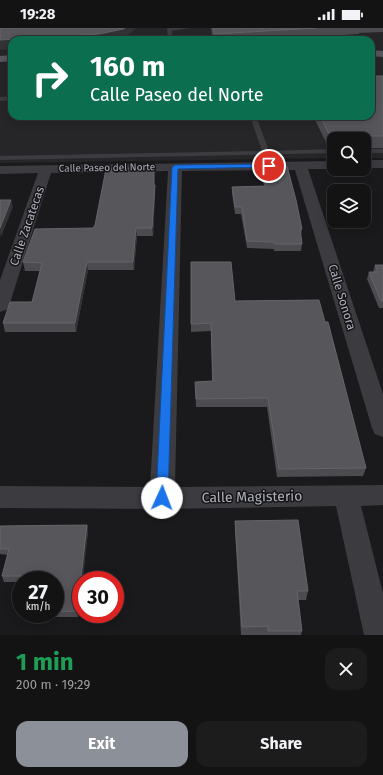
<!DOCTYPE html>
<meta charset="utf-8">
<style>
body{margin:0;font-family:"Fira Sans",sans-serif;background:#1d1c1d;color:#f1f3f6;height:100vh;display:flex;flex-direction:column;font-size:15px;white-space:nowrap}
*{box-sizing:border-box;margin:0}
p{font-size:13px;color:#9d9ea0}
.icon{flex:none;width:22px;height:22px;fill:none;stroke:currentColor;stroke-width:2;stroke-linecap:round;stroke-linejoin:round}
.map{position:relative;height:607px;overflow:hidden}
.sheet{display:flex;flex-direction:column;background:#141314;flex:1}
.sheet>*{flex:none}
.top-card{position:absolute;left:8px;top:8px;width:367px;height:84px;border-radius:12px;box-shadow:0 2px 10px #0003,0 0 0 1px #333234;background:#0b6e4f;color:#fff;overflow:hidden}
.tools{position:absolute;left:327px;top:104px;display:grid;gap:8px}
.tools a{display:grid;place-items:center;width:44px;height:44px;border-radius:8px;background:#141314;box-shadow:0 2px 10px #0003,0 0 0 1px #333234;font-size:20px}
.speed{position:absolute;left:12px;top:543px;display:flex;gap:8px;font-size:20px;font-weight:700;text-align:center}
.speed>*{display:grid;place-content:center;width:52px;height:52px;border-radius:50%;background:#141314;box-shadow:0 2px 10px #0003,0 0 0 1px #333234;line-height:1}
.speed small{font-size:10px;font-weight:400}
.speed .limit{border:6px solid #d22;background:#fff;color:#111}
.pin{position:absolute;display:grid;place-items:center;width:34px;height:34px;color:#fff;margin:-17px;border:2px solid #fff;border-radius:50%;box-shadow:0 1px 4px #0007}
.me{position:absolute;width:44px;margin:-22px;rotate:2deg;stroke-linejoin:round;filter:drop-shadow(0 0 3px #0008)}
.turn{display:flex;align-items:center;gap:14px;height:84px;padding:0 16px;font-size:18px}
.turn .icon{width:52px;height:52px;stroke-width:2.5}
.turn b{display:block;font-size:28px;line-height:34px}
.round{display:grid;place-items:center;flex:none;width:42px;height:42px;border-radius:12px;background:#1d1c1d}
.summary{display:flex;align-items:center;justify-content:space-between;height:68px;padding:0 16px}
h1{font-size:24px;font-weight:700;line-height:30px;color:#1e9e55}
.primary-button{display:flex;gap:8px;margin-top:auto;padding:8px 16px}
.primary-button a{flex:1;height:46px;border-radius:12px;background:#8c9099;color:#fff;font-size:16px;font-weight:700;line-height:46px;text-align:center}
.primary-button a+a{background:#1d1c1d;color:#f1f3f6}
.status{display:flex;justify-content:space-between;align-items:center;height:28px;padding:0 20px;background:#141314;direction:ltr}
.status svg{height:11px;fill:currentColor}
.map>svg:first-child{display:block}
.built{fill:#262528;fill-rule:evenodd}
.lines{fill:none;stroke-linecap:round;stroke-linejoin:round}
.service{fill:#3b3b40;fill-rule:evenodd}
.minor{fill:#3b3b40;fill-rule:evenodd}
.primary{fill:#57575f;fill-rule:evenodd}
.wall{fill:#4b4b50}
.shaded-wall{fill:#333336}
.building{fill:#56565b;stroke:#64646a}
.route{fill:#1a73e8;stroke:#114b97}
.labels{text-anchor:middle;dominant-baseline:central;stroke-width:3;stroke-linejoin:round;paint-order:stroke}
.far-street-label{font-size:10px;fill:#adafba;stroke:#151416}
.street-label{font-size:12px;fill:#adafba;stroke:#151416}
.near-street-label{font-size:14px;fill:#adafba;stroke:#151416}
</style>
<div class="status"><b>19:28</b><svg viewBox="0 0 49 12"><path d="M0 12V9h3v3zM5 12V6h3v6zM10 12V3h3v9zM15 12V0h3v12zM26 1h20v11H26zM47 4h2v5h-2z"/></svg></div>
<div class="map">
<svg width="383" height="607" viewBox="0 0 383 607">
<rect width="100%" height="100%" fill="#1a191b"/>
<path class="built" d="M0,0H383V130H364V111H334V130L0,135ZM12,12H371V88H12Z"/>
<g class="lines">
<g class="service">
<polygon points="167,0 190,0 172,3 172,12 168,12"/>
<polygon points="12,68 12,72 0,73 0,69"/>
<polygon points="250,88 256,88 269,123 334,121 334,125 0,132 0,128 262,123"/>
<rect x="364" y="121" width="19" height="4"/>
</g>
<g class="minor">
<rect x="364" y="132" width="19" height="8"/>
<polygon points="334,133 334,141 308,141 383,366 383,409 375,406 372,400 295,142 182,143 175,459 383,457 383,477 361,478 383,565 383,607 364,607 336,478 162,481 0,480 0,458 150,459 168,143 51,145 9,278 6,282 0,284 0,252 38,145 0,146 0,138"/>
</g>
<g class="primary">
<polygon points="371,22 383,23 383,29 371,28"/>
<polygon points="12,27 12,33 0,34 0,28"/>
</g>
</g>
<g class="wall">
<polygon points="211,0 383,0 383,4 359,5 359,6 269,12 213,12"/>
<polygon points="383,48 383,120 364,120 364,111 334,111 334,120 329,120 313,88 371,88"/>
<polygon points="154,139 154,157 155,165 153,208 137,208 134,242 88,242 76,304 5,304 3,295 32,274 40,243 25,243 23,234 93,200"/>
<polygon points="262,139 302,201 301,207 302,216 301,223 274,223 274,221 247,220 241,186 235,186 232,165 232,159 264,158 261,145"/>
<polygon points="191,234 235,273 366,440 363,448 277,449 267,379 196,379 195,354 212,353 211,303 191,304"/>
<polygon points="375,237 383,237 383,280 379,280 367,251 369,244 373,244"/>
<polygon points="235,493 308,563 306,572 298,572 302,603 301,607 241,607 235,502"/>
<polygon points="87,497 88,503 78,589 43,589 42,586 55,586 55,552 21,552 21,554 4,554 2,548 8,527 0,526 0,498"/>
</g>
<g class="shaded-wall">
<polygon points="125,0 137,0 124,10 115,12 12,12 12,21 0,22 0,12"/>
<polygon points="155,157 155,165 153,208 152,200"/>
<polygon points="11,172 13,179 1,209 0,205 0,200"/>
<polygon points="136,200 137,208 134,242 133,234"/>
<polygon points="87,234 88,242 76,304 75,295"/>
<polygon points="87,497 88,503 83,552 81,552 81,565 78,589 77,583"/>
</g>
<g class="building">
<polygon points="0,0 125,0 123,1 99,6 0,12"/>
<polygon points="213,0 316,0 214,6"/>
<polygon points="371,48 383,48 383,108 366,108 365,110 337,110 336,108 330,108 320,88 371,88"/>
<polygon points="287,138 296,172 302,201 300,201 302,216 275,216 274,214 247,213 242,179 235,179 232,159 266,158 262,139"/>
<polygon points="154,139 154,157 155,157 152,200 136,200 133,234 87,234 75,295 3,295 10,274 32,274 42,235 23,234 35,201 93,200 95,197 106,141"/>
<polygon points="0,172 11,172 0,200"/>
<polygon points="191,234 231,234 235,273 319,272 325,294 328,294 366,440 279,441 268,370 196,371 195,354 213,353 211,295 191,296"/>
<polygon points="375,237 383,237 383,273 381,273 369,244 378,244"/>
<polygon points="298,492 308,563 297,563 302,603 268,603 268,598 242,599 235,493"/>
<polygon points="87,497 77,583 55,584 55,552 46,552 47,548 2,548 9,521 0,521 0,498"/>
</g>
<polygon class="route" points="269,136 272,138 271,139 178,141 168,470 167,474 162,475 158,474 156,470 172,139 175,137"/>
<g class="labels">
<g class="far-street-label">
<text transform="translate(107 140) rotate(-1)">Calle Paseo del Norte</text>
</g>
<g class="street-label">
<text transform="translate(27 198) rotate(-71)">Calle Zacatecas</text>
<text transform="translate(342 269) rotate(73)">Calle Sonora</text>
</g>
<g class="near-street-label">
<text transform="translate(252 469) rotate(-1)">Calle Magisterio</text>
</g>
</g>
</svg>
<div class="tools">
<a><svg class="icon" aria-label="search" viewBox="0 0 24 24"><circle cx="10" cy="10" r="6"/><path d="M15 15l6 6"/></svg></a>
<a><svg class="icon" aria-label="layers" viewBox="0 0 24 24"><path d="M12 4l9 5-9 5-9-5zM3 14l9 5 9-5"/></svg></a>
</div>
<div class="speed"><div>27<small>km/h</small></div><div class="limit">30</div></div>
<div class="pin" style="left:269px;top:138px;background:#d93025"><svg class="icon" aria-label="arrive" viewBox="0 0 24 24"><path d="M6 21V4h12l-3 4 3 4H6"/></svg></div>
<svg class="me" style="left:162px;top:470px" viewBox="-20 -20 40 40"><circle r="19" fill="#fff"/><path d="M0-13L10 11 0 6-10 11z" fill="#1a73e8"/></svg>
<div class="top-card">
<div class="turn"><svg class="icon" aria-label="right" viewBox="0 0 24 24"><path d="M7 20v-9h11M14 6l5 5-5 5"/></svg><div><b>160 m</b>Calle Paseo del Norte</div></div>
</div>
</div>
<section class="sheet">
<div class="summary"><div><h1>1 min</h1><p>200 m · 19:29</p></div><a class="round"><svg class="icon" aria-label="close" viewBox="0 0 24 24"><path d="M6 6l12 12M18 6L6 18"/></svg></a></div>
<div class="primary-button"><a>Exit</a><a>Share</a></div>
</section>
